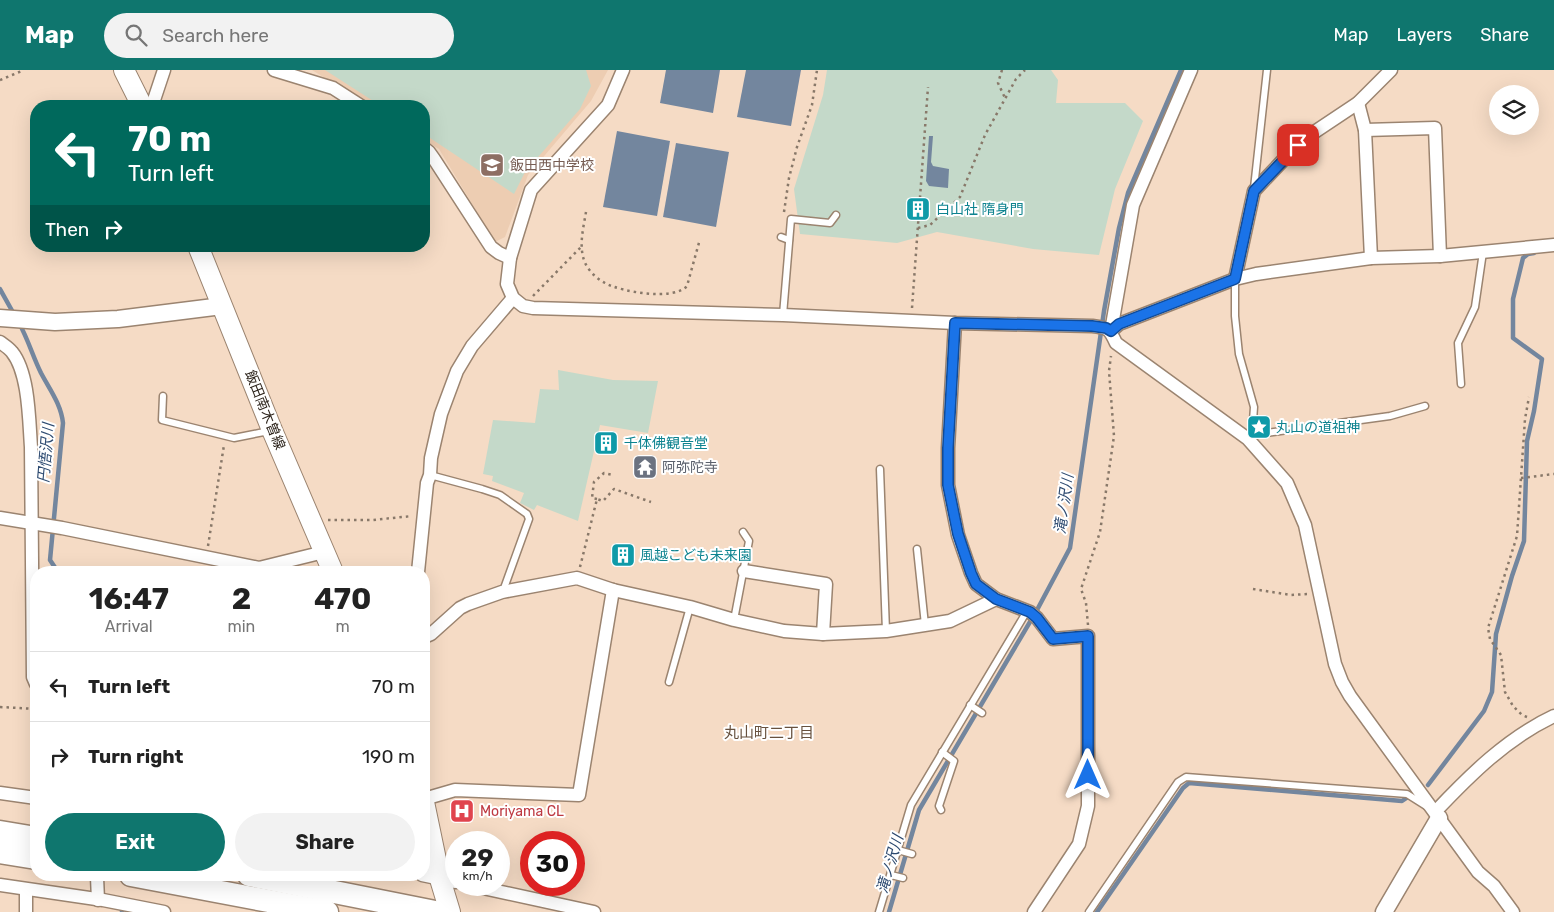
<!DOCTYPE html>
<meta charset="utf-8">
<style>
body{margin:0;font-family:Rubik,"Noto Sans JP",sans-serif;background:#f2f2f2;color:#222;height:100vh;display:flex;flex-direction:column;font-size:19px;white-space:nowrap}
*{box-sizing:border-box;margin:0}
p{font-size:16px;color:#767676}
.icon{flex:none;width:28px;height:28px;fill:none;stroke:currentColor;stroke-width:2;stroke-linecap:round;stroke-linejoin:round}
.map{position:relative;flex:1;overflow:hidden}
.panel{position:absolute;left:30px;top:496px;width:400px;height:315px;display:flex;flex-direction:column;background:#fff;border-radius:20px;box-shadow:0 5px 20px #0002}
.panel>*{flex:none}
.guide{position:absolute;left:30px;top:30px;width:400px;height:152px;border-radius:20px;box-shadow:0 5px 20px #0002;background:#00695c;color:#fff;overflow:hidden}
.tools{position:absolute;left:1489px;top:15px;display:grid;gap:10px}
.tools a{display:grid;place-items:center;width:50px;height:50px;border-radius:50%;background:#fff;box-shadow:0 5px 20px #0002;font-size:25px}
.speed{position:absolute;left:445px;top:761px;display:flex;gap:10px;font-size:25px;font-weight:700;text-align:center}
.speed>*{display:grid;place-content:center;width:65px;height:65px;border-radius:50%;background:#fff;box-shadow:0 5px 20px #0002;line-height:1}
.speed small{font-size:12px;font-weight:400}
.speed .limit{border:8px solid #d22;background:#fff;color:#111}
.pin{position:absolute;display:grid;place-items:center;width:42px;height:42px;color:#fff;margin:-21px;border-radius:10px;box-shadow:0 2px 8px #0006}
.me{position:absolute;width:55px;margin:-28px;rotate:0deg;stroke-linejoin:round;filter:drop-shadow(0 0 4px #0008)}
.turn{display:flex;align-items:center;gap:18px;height:105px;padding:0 15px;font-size:22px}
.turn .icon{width:65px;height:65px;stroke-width:2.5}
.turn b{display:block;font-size:35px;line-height:42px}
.then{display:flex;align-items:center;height:48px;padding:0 15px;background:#0003;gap:10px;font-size:19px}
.eta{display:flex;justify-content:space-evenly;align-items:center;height:85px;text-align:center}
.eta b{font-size:30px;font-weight:700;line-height:35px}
.action{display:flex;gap:10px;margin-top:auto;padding:10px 15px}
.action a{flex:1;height:58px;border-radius:30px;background:#0f766e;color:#fff;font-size:20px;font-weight:700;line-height:58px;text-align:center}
.action a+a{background:#f2f2f2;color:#222}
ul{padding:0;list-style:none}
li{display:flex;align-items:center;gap:15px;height:70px;padding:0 15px;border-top:1px solid #e0e0e0}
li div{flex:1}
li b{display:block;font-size:19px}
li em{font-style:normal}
header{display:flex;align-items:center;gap:30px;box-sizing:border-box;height:70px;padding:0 25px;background:#0f766e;color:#fff}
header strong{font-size:24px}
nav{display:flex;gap:28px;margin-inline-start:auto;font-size:18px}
.search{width:350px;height:45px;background:#f2f2f2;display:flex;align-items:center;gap:12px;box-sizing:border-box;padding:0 18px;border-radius:28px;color:#767676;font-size:19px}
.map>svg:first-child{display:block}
.built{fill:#edcdb2}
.green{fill:#c4d9c9}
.water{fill:#73869e}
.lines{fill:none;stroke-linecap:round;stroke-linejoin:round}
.stream{stroke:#73869e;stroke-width:4.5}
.service-casing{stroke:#9b8470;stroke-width:9}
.minor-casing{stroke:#9b8470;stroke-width:15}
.tertiary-casing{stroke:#9b8470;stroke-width:19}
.primary-casing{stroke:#9b8470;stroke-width:22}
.motorway-casing{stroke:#9b8470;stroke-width:25}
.path{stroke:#887869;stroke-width:2.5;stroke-dasharray:2.5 4;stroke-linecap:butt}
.service{stroke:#fff;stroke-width:6}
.minor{stroke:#fff;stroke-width:12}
.tertiary{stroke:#fff;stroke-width:16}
.primary{stroke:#fff;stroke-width:20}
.motorway{stroke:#fff;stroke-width:22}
.route-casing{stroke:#114b97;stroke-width:12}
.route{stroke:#1a73e8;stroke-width:9}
.labels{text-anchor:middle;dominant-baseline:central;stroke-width:4;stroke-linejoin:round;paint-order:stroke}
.education-label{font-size:14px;fill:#785e54;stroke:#fff;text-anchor:start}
.culture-label{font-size:14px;fill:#0d838f;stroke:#fff;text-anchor:start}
.street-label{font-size:14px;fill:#2d241c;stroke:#fff}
.worship-label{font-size:14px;fill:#5b616d;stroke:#fff;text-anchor:start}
.health-label{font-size:14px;fill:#be3a42;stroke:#fff;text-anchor:start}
.water-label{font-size:15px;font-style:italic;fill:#2d4a70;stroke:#fff}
.neighbourhood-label{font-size:15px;fill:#67513e;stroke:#fff}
</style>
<header>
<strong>Map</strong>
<div class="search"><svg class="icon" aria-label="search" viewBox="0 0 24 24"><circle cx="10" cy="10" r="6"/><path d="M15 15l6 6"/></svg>Search here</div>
<nav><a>Map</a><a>Layers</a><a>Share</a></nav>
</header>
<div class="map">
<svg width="1554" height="842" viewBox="0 0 1554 842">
<rect width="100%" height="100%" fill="#f5dbc5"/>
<polygon class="built" points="312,0 608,0 591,31 528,105 505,167 495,172 439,79 424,70 424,36 370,36"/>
<g class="green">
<polygon points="325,0 586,0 591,16 580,39 525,102 514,124 424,64 424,36 381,36"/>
<polygon points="827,0 1051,0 1058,10 1056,33 1125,33 1143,51 1115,119 1099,185 1033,179 937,162 897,173 800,164 794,119 823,25"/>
<polygon points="558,300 613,310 658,311 648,363 600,355 578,451 537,435 534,440 520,433 524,423 492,411 493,406 483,404 493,350 535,353 540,319 559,320"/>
</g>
<g class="water">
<polygon points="666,0 720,0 713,43 660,33"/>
<polygon points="746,0 801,0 791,56 737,47"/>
<polygon points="617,61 670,71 657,146 603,137"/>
<polygon points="929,66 933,66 931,92 933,96 949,99 948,118 929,116 926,111"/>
<polygon points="676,73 729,82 716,157 663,147"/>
</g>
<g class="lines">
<g class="stream">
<polyline points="0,219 15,246"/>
<path d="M19,253C28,269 33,287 41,303C50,320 61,334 63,353L50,490L58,502"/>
<polyline points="1428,715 1484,641 1492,622 1496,564 1512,506 1524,471 1527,371 1534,341 1542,289 1513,268 1513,229 1523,188 1528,184 1534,183"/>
<polyline points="122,842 122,840"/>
<polyline points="889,842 919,740 1037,540 1070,478 1104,241 1119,158 1128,123 1181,0"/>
<polyline points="1097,842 1183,718 1189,713 1402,731 1408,727"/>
</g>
<defs>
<g id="service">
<polyline points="1254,118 1267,0"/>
<polyline points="781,167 789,170"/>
<polyline points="1235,209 1235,246 1239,284 1254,337 1252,365"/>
<polyline points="783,245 791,149 830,153 836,145"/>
<polyline points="1461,314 1458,273 1475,237 1483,182"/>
<polyline points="163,326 162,350 234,368 269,361"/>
<polyline points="1248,369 1252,365 1390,346 1425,336"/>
<polyline points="880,399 886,561"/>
<polyline points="430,405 482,419 500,425 527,444 529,449 503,521"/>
<polyline points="917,479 925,555"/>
<polyline points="734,550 749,471 743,462"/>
<polyline points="669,612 690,537"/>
<polyline points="970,635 982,643"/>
<polyline points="941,740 939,736 954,691 942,682"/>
<polyline points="898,780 912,784"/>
<polyline points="891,805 903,808"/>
<polyline points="879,842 911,735 1027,541"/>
<polyline points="1089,842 1178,712 1186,707 1407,724 1426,736"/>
</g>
<g id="minor">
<polyline points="274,0 333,18 361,36"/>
<path d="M623,0L608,35L531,120L510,188L507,214L513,228L523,236L533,238L783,245L955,253L1092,256C1108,258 1109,258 1116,273L1248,369L1287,413L1305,455L1335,594L1342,612L1350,626L1478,802L1494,816L1513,842"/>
<polyline points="1358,33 1365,60 1371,188"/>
<polyline points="152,36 164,0"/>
<polyline points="1365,60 1435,58 1440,186"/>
<polyline points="424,78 429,82 434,89 491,177 499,183 510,188"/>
<polyline points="1235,209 1254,121 1287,86 1310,65 1358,33 1391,0"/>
<polyline points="955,253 948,378 948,415 958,465 971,503 976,514 996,529 1030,542 1037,548 1053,569 1088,566 1088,736 1079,774 1034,842"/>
<polyline points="1111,261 1119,254 1235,209 1256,204 1371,188 1440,186 1554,175"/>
<polyline points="1111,261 1133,135 1191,0"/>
<path d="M0,272C4,275 9,278 12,282C29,303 29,350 31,377L33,607L36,614"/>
<polyline points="0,448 62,458 259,498 324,482"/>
<polyline points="744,501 826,514 823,564"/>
<polyline points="418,502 427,413 430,405 431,388 441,344 457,301 472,276 513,228"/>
<polyline points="424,567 431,564 460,538 468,534 502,522 577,508 613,520 690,537 734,550 784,561 823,564 886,561 950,551 996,529"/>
<polyline points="0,723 36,728"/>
<polyline points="424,729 455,720 579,725 613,520"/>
<path d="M1435,742C1470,705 1507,668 1554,646"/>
<polyline points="422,805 456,812"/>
<polyline points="97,807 98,830"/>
<polyline points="0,815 103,830 164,842"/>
<polyline points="469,815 594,842"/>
<polyline points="26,820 26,842"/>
</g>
<g id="tertiary">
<polyline points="0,248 55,252 118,249 222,236"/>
<polyline points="1384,842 1439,748"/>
</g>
<g id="primary">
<polyline points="124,0 142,36"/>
<polyline points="198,176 272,360 333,502"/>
<polyline points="424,732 440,809 450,842"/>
</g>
<g id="motorway">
<polyline points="0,762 36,768"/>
<polyline points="0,782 36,788"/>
<polyline points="131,805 327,842"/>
<polyline points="249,805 435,842"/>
</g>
</defs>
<use href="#service" class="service-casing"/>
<use href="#minor" class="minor-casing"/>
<use href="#tertiary" class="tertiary-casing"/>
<use href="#primary" class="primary-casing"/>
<use href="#motorway" class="motorway-casing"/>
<g class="path">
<polyline points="1002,0 998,13 1005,28"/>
<polyline points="0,10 24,0"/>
<path d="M586,142C583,160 577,182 588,198C592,204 599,210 605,213C621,222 674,231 687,216L700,169"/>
<polyline points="784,142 789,108 797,77 812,35 817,0"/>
<polyline points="918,158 930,155 960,127 985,65 1016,9 1025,0"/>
<polyline points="533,226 581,177"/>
<polyline points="912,238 928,17"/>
<polyline points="1521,408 1554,404"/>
<polyline points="597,429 592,428 594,412 604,403 613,405"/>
<polyline points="328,450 373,450 412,446"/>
<polyline points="208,476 224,375"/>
<polyline points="580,497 597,429 603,431 614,419 651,432"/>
<polyline points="1253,519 1291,525 1308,524"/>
<polyline points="1088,555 1086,533 1081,519 1100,462 1114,366 1109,301 1111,286"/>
<polyline points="0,637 36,639"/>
<polyline points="1527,647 1522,645 1513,636 1505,622 1501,585 1490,569 1488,558 1517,466 1525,349 1529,327"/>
</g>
<use href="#service" class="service"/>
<use href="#minor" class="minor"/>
<use href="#tertiary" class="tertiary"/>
<use href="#primary" class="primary"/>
<use href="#motorway" class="motorway"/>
</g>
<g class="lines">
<defs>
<polyline id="route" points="1088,705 1088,566 1053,569 1037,548 1030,542 996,529 976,514 971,503 958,464 948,415 948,378 955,253 1092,256 1106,258 1111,261 1119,254 1235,209 1254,121 1298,75"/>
</defs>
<use href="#route" class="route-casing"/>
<use href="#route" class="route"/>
</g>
<defs>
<symbol id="school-square" viewBox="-11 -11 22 22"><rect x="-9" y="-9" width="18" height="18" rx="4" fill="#8d6e63" stroke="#fff"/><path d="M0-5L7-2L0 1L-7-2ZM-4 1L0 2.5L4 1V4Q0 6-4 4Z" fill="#fff"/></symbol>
<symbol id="building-square" viewBox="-11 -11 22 22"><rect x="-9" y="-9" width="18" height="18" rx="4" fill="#0f9aa8" stroke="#fff"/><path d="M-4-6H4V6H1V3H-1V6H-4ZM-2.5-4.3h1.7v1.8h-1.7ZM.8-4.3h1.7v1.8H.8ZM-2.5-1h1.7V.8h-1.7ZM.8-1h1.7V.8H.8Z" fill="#fff"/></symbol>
<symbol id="sight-square" viewBox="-11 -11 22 22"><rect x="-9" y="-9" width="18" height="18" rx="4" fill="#0f9aa8" stroke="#fff"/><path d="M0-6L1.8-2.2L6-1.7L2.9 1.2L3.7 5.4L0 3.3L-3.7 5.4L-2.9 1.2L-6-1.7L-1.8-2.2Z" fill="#fff"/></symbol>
<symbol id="temple-square" viewBox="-11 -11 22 22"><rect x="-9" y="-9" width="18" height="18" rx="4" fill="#6b7280" stroke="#fff"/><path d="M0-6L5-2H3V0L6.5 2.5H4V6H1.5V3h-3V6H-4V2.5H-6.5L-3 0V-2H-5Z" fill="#fff"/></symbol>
<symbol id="hospital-square" viewBox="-11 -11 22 22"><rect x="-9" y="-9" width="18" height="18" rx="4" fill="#e0444e" stroke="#fff"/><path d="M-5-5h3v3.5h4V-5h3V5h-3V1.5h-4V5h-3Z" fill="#fff"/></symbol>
</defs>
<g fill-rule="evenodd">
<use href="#school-square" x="478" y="81" width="28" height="28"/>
<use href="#building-square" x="904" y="125" width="28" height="28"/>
<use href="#sight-square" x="1245" y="343" width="28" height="28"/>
<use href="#building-square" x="592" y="359" width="28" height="28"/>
<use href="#temple-square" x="631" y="383" width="28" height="28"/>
<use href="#building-square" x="609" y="471" width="28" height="28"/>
<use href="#hospital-square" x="448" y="727" width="28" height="28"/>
</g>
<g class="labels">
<g class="education-label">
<text x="510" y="95">飯田西中学校</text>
</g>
<g class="culture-label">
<text x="936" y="139">白山社 隋身門</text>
<text x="1276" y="357">丸山の道祖神</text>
<text x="624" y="373">千体佛観音堂</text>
<text x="640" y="485">風越こども未来園</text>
</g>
<g class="street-label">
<text transform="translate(265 340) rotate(68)">飯田南木曽線</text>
</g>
<g class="worship-label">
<text x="662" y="397">阿弥陀寺</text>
</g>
<g class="health-label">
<text x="480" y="741">Moriyama CL</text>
</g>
<g class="water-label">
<text transform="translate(46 383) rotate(-85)">円悟沢川</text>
<text transform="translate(1064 434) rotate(-82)">滝ノ沢川</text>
<text transform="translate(890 794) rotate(-74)">滝ノ沢川</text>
</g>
<g class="neighbourhood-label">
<text x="769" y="663">丸山町二丁目</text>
</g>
</g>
</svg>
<div class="tools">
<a><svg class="icon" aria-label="layers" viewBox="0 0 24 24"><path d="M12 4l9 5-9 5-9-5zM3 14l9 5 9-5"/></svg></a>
</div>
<div class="speed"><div>29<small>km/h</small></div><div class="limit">30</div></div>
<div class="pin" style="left:1298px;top:75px;background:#d93025"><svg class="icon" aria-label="arrive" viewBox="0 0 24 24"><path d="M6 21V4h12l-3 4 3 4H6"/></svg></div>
<svg class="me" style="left:1088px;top:705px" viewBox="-20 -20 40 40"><path d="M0-17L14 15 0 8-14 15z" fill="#1a73e8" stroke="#fff" stroke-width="4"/></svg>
<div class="guide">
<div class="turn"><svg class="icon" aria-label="left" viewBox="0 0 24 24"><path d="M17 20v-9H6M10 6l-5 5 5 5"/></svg><div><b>70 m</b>Turn left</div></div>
<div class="then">Then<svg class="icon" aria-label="right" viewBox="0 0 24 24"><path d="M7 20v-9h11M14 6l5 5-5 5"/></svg></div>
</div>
<section class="panel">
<div class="eta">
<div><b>16:47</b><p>Arrival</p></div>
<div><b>2</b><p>min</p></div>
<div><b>470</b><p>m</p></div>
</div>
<ul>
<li><svg class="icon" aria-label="left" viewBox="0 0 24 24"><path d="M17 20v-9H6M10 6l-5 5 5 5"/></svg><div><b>Turn left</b></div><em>70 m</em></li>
<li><svg class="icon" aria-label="right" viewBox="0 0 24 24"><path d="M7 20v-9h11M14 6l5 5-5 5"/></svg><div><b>Turn right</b></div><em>190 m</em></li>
</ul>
<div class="action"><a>Exit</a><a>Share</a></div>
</section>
</div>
